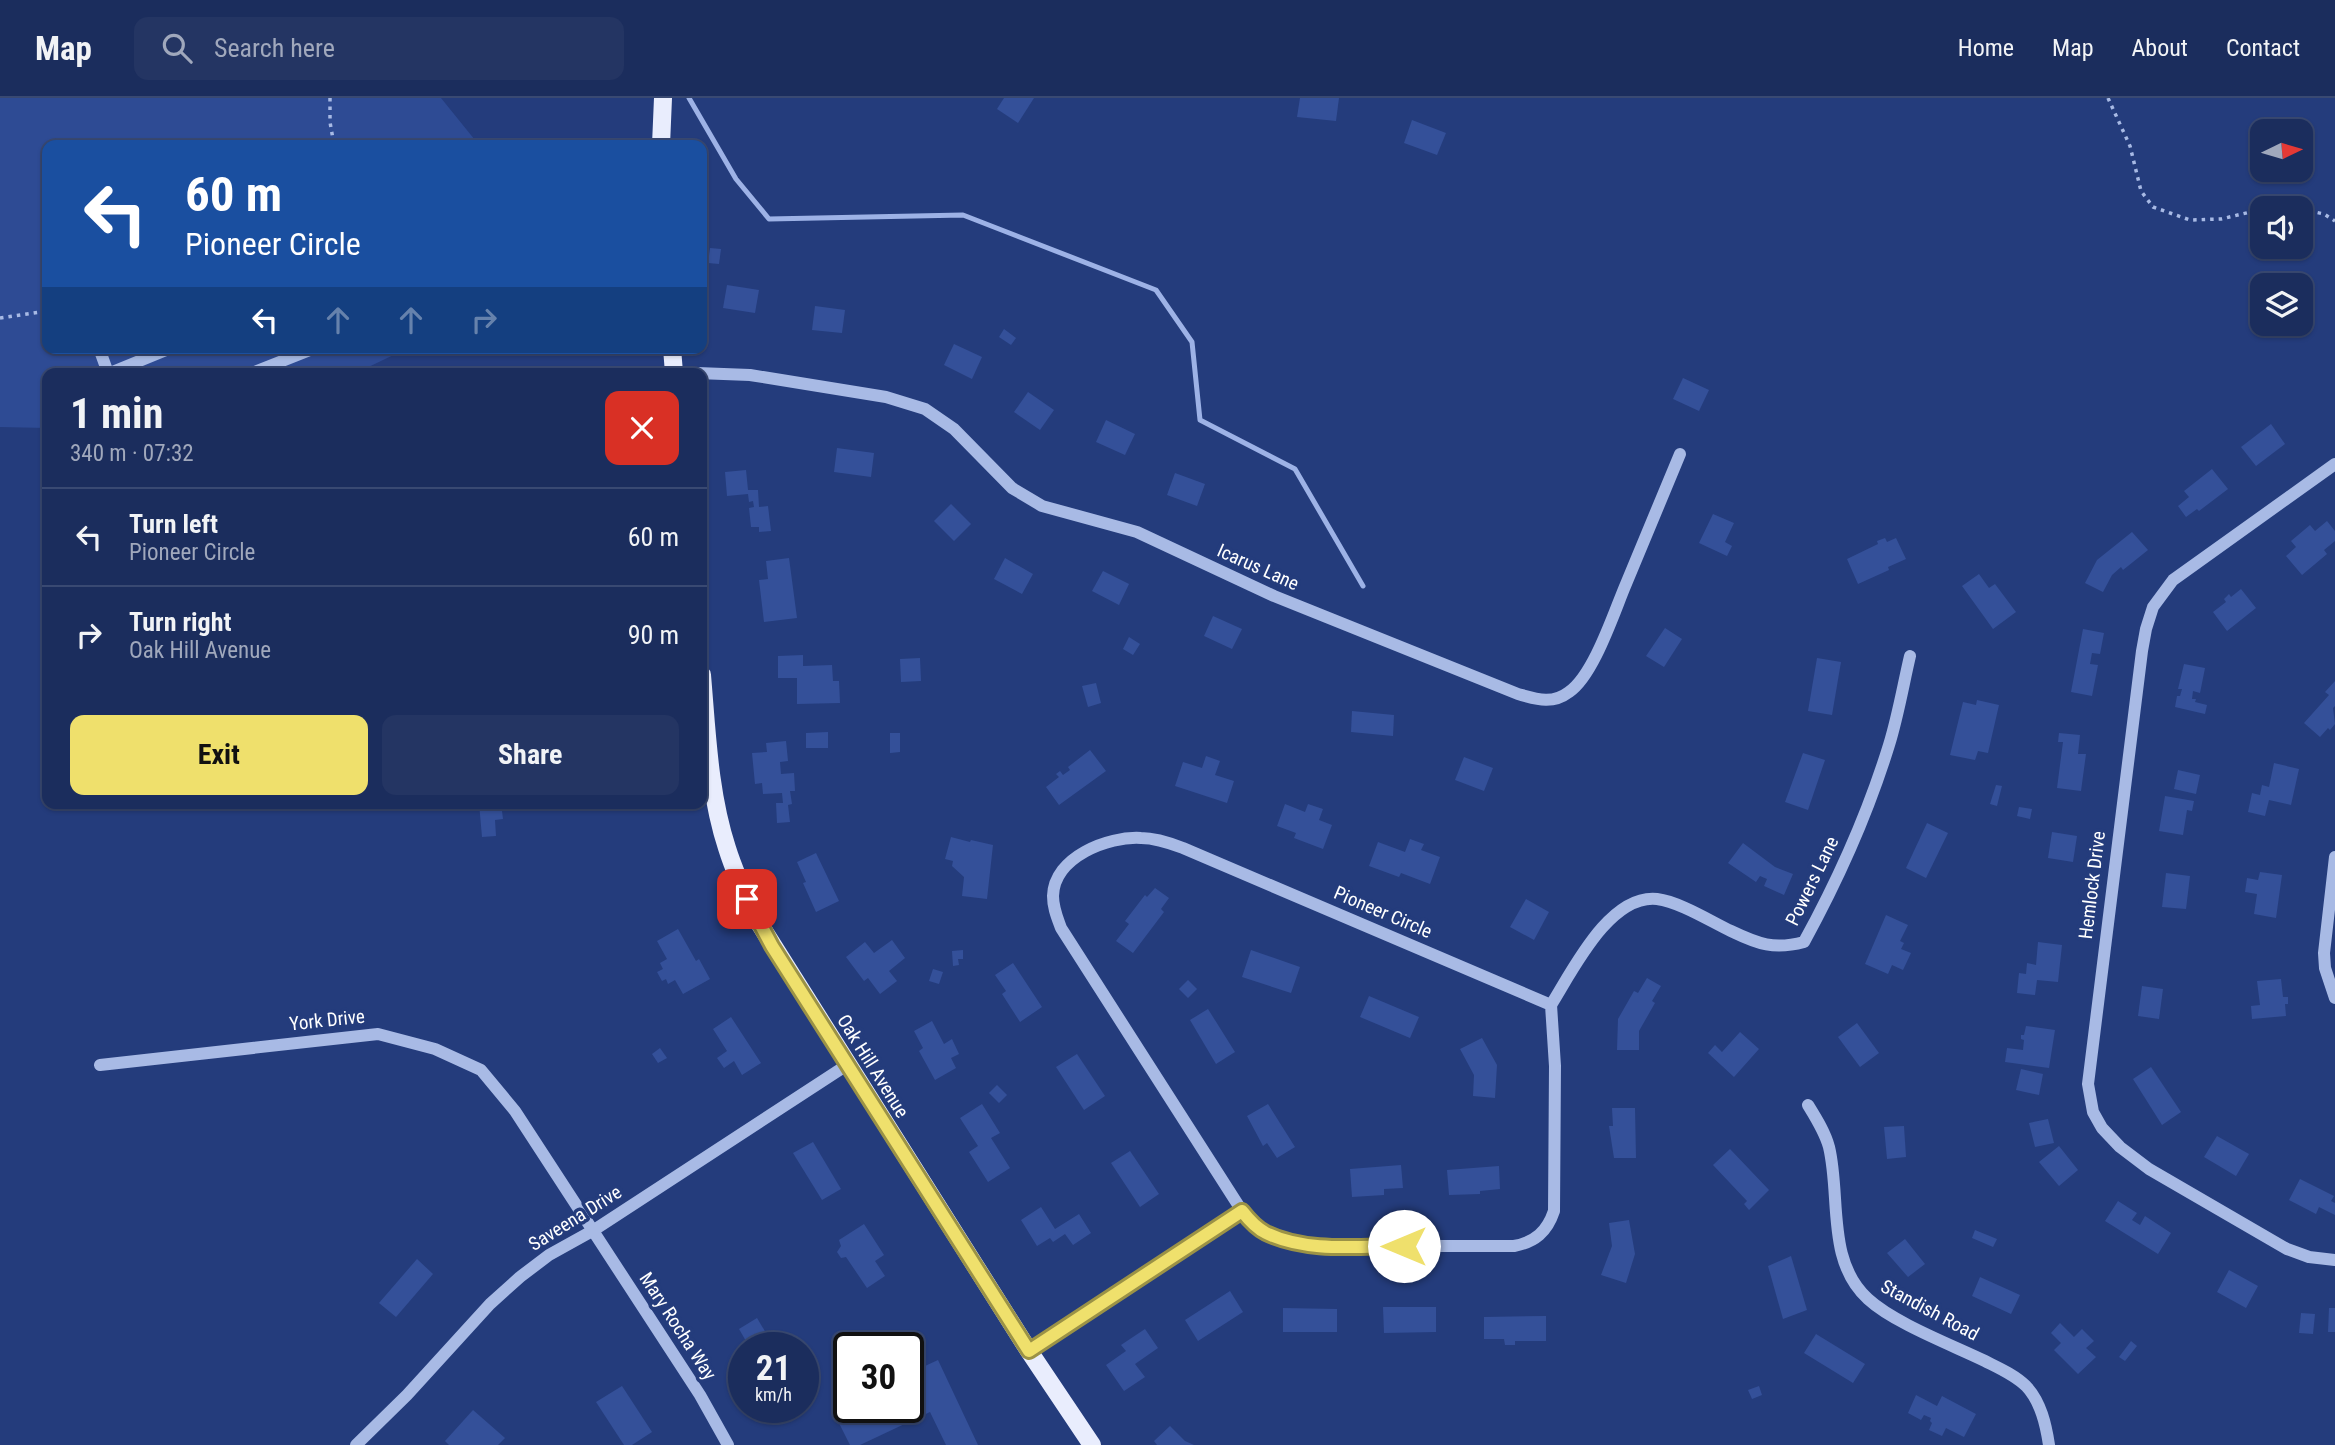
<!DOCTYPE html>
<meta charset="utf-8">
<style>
body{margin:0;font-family:"Roboto Condensed",sans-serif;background:#243563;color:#f1f3f6;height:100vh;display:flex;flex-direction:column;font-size:26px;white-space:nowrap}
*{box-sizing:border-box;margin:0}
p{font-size:23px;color:#a0a8bc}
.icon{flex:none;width:38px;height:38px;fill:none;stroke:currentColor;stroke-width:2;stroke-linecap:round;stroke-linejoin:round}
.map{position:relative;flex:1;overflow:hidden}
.side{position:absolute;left:42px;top:270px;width:665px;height:441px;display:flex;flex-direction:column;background:#1b2d5d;border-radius:14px;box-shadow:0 2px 5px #0004,0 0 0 2px #394972}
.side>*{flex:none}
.banner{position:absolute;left:42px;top:42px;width:665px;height:214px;border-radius:14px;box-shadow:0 2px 5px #0004,0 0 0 2px #394972;background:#1a4fa0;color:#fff;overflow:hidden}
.needle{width:46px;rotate:85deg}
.controls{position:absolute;left:2250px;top:21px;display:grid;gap:14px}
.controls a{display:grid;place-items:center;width:63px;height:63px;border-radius:14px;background:#1b2d5d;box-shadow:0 2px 5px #0004,0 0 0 2px #394972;font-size:35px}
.speed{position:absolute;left:728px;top:1234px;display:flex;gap:14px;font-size:35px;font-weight:700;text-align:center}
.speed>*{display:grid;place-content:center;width:91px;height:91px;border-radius:50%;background:#1b2d5d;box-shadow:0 2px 5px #0004,0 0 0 2px #394972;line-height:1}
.speed small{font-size:18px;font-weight:400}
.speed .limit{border:4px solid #111;border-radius:10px;background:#fff;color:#111}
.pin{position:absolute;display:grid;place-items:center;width:60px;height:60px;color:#fff;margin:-30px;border-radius:14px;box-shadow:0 4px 10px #0006}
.me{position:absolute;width:77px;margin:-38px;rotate:270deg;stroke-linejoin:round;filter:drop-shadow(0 0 5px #0008)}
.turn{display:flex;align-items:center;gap:24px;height:147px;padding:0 28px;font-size:32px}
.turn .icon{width:91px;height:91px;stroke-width:2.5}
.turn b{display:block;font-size:49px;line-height:60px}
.lanes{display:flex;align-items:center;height:66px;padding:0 28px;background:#0003;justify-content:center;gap:35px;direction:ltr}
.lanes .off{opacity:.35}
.round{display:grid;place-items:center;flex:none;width:74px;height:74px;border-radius:14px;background:#243563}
.head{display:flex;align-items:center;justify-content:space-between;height:119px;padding:0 28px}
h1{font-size:42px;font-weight:700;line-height:52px}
.primary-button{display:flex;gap:14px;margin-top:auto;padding:14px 28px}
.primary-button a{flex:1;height:80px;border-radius:14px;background:#efe06c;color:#111;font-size:28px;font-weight:700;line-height:80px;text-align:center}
.primary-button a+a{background:#243563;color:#f1f3f6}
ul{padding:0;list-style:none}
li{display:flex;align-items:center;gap:21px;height:98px;padding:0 28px;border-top:2px solid #394972}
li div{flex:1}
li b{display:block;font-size:26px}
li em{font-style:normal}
header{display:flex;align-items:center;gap:42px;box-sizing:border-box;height:98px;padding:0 35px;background:#1b2d5d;border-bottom:2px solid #394972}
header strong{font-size:33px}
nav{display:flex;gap:38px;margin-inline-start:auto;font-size:24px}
.search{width:490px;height:63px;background:#243563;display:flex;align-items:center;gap:18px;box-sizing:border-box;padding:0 24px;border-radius:14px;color:#a0a8bc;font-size:26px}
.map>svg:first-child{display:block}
.green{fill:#2e4b94}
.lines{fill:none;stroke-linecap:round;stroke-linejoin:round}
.stream{stroke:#9db2e6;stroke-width:5}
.building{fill:#345099}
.path{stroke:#a8bae5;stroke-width:3.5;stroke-dasharray:3.5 5;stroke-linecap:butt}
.minor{stroke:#a8bae5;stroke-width:12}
.major{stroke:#e9edfd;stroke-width:18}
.route-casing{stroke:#9b9246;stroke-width:18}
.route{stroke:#efe06c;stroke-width:12}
.labels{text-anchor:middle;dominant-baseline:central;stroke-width:7;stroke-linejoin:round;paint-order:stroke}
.street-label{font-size:19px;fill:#fff;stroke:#243c7c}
</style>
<header>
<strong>Map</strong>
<div class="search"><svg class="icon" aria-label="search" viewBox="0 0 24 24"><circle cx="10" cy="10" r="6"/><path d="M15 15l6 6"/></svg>Search here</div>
<nav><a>Home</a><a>Map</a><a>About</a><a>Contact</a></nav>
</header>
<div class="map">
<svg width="2335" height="1347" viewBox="0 0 2335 1347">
<rect width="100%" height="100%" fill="#243c7c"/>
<polygon class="green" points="0,0 441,0 479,47 47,47 47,250 408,250 356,275 47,275 47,330 0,329"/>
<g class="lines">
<polyline class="stream" points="689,0 736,81 769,121 963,117 1156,192 1192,244 1200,322 1295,371 1363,488"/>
</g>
<g class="building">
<polygon points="1004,0 1034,0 1018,25 997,11"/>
<polygon points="1300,0 1339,0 1336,23 1297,19"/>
<polygon points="1412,22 1446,35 1437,57 1404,45"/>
<polygon points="710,150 721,151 719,166 708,165"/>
<polygon points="727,187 759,192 755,215 723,210"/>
<polygon points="815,208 845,212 842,235 812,232"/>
<polygon points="1004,231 1016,240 1011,247 999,239"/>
<polygon points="954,246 982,259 972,281 944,267"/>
<polygon points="1683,280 1709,292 1699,313 1673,301"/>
<polygon points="1028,294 1054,312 1040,332 1014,314"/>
<polygon points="1106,322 1135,336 1125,357 1096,344"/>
<polygon points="2271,326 2285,346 2256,368 2241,349"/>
<polygon points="837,350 874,355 871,379 834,374"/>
<polygon points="2212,371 2228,391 2199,413 2197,411 2186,419 2178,408 2189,399 2184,393"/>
<polygon points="746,372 748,392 758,392 759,409 768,408 771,433 759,434 759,429 751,429 749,410 754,409 753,403 749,404 748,396 727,398 725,374"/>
<polygon points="1175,375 1205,386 1197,408 1167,397"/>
<polygon points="951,406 971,426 954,443 934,423"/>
<polygon points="1713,416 1734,425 1725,444 1732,448 1727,458 1699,445"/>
<polygon points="2327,423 2335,433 2335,443 2324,452 2327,456 2302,477 2286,458 2296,449 2291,443 2310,427 2315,433"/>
<polygon points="2132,434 2148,452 2123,472 2121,469 2112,477 2103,494 2085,485 2097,462"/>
<polygon points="1885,440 1887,444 1896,440 1906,461 1888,469 1889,472 1858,486 1847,461 1878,446 1877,443"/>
<polygon points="789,460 797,520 764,524 759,482 768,481 766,463"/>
<polygon points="1005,460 1033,476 1022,496 994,481"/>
<polygon points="1103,473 1129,486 1119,507 1092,493"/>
<polygon points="1979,476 1989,490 1995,486 2016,514 1993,531 1962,488"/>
<polygon points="2241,491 2256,510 2227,533 2213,514 2226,504 2224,501 2229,496 2231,499"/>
<polygon points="1213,518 1242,531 1232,551 1204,538"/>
<polygon points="1665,530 1682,541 1664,569 1646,558"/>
<polygon points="2083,531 2104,535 2100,556 2092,555 2090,566 2098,567 2092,598 2071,594"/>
<polygon points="1129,539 1140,546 1133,557 1123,551"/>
<polygon points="803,557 803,568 832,567 833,583 839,583 840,605 797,606 797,580 778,580 778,558"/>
<polygon points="920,560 921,583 901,584 900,561"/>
<polygon points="1817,560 1841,564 1832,617 1808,613"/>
<polygon points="2184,566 2205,570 2200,595 2193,593 2192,601 2196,601 2195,604 2207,607 2205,616 2175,609 2177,598 2180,598 2182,591 2178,591"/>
<polygon points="2335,583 2335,608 2333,610 2335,626 2330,632 2328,630 2320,639 2304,625 2329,597 2325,594"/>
<polygon points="1096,585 1101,605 1088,609 1082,588"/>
<polygon points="1977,602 1999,607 1988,655 1978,653 1975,662 1950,657 1963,604 1976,607"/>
<polygon points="1352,613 1394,617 1393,638 1351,634"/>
<polygon points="828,634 828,650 806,650 806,635"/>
<polygon points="890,635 900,635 900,654 890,655"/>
<polygon points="2059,635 2080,637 2078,656 2086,656 2081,693 2057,690 2063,644 2058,644"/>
<polygon points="786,643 788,663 780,664 781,676 794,675 795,693 790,693 792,706 788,707 790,724 777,725 776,705 783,705 782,695 763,696 762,685 755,686 752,655 767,654 766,645"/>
<polygon points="1090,652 1106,673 1059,707 1046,689 1059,679 1056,676 1060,673 1063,677 1070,672 1068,669"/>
<polygon points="1803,655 1825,662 1808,712 1785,704"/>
<polygon points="1206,658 1220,663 1215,677 1234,683 1227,705 1175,688 1183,664 1202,670"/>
<polygon points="1464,659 1493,670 1484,693 1455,682"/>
<polygon points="2274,665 2299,671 2291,707 2269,702 2265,718 2248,714 2252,695 2260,697 2262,687 2269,689"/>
<polygon points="2178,672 2200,677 2196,696 2174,691"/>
<polygon points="1996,687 2002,688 1997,708 1990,706"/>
<polygon points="2165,698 2194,703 2192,713 2187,712 2183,737 2159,733"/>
<polygon points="479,705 501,705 503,721 495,722 496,738 482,739"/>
<polygon points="1285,706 1305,714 1308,706 1323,711 1319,722 1332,727 1323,751 1294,740 1296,735 1277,728"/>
<polygon points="2019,709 2032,711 2030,721 2017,718"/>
<polygon points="1927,725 1948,735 1926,780 1906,770"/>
<polygon points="2052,734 2077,738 2073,764 2048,760"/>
<polygon points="951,739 970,744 971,742 993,747 987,801 962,798 964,779 952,768 953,763 945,761"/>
<polygon points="1410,741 1424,746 1421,752 1440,759 1430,786 1401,775 1399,779 1369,768 1378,744 1405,754"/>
<polygon points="1743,745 1775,769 1793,776 1784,797 1764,788 1767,781 1760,778 1756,784 1728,765"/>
<polygon points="816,755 839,803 816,814 803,785 806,784 797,764"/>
<polygon points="2260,774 2282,777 2276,820 2254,816 2257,796 2245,794 2247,780 2258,782"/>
<polygon points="2166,775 2190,778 2186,811 2162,809"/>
<polygon points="1155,790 1169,800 1161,811 1164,814 1133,855 1116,843 1129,826 1125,823 1145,797 1147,799"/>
<polygon points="1526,801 1549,814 1534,842 1510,829"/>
<polygon points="1886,817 1908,827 1900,843 1904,845 1901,851 1911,855 1903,872 1892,867 1888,876 1865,866"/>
<polygon points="678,831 696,863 699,861 710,881 683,896 675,882 668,886 666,881 662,883 657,874 663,871 660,865 667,861 657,843"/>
<polygon points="892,842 905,860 889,873 897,883 880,896 868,880 864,883 846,859 865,844 874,855"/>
<polygon points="2038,844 2062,847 2058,884 2037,882 2035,897 2017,895 2019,875 2026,876 2027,865 2036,867"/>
<polygon points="963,852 963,861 958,861 959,867 953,868 952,853"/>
<polygon points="1251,852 1300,869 1291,895 1242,879"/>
<polygon points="1013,865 1042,909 1020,924 1002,896 1006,893 995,877"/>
<polygon points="933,871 943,874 939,886 929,883"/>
<polygon points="1647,880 1661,888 1652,903 1655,905 1639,933 1639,952 1617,952 1618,921 1634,893 1638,895"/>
<polygon points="2281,881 2283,899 2288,899 2288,906 2285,906 2286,918 2252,921 2251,908 2260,907 2257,883"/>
<polygon points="1188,882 1197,891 1188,900 1179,891"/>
<polygon points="2142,888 2163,891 2159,921 2138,918"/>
<polygon points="1369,898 1419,919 1410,940 1360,919"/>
<polygon points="1208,911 1235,954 1216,966 1190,922"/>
<polygon points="731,919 761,965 742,977 734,963 724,970 717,960 727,953 713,931"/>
<polygon points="932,923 944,946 952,941 959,956 951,960 956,970 935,982 919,953 923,950 914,933"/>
<polygon points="1857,925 1879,955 1860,969 1838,939"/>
<polygon points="2026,928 2055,932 2049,970 2005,964 2007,950 2023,952 2024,942 2021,941 2021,937 2024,937"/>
<polygon points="1740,934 1759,951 1734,979 1708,955 1715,947 1722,954"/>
<polygon points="1482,940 1497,967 1495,1000 1473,998 1474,977 1460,951"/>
<polygon points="660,950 667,960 658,965 652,956"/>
<polygon points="1077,956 1105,998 1084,1012 1056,969"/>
<polygon points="2151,969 2181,1014 2162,1027 2133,981"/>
<polygon points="2021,971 2043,976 2039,997 2016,992"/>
<polygon points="997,987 1007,997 999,1005 989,995"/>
<polygon points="982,1006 1000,1035 991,1040 1010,1070 988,1084 969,1054 978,1048 960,1020"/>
<polygon points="1268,1006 1295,1049 1277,1060 1267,1045 1263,1048 1247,1018"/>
<polygon points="1612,1010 1635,1010 1636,1060 1614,1060 1609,1028 1613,1028"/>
<polygon points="2048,1021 2054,1045 2035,1049 2029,1025"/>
<polygon points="1904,1028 1906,1059 1887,1061 1884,1029"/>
<polygon points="2217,1038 2249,1056 2236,1078 2204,1059"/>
<polygon points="813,1044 841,1091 822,1102 793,1055"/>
<polygon points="2059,1048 2078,1072 2059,1088 2039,1064"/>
<polygon points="1730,1051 1769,1092 1749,1112 1744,1106 1747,1103 1713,1067"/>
<polygon points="1130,1053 1159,1096 1140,1109 1111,1065"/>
<polygon points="1401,1067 1403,1090 1384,1091 1384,1097 1352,1099 1350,1071"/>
<polygon points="1499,1068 1500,1091 1480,1093 1480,1096 1449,1097 1447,1072"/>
<polygon points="2300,1081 2334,1098 2331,1103 2335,1105 2335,1117 2319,1109 2316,1116 2289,1102"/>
<polygon points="2118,1103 2137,1115 2132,1122 2140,1127 2145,1118 2171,1135 2158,1156 2105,1123"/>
<polygon points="1041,1109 1055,1131 1079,1116 1091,1135 1073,1147 1065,1136 1053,1144 1050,1140 1037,1148 1021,1122"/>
<polygon points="1629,1122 1635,1156 1626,1185 1601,1177 1612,1148 1609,1125"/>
<polygon points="864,1126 884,1157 875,1163 885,1178 867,1190 846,1159 841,1160 837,1154 841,1148 839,1142"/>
<polygon points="1975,1132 1997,1141 1993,1149 1972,1140"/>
<polygon points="1905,1141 1925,1166 1908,1179 1887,1155"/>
<polygon points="1791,1158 1807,1212 1783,1221 1768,1168"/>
<polygon points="417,1161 433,1176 396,1219 379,1205"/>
<polygon points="2229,1172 2258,1188 2246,1210 2217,1194"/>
<polygon points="1980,1179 2020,1197 2011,1216 1972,1198"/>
<polygon points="1230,1193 1243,1214 1198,1243 1185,1222"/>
<polygon points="1383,1209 1436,1209 1436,1234 1384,1235"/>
<polygon points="1283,1210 1337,1211 1337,1234 1283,1234"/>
<polygon points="2329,1210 2335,1210 2335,1234 2328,1234"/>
<polygon points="2301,1215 2315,1216 2313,1236 2299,1235"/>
<polygon points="1546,1218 1546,1243 1515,1243 1515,1247 1505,1247 1504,1241 1484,1241 1484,1219"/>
<polygon points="757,1220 775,1250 750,1250 739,1231"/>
<polygon points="2060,1225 2074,1239 2082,1231 2094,1243 2086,1250 2096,1259 2078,1276 2054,1252 2061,1245 2051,1235"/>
<polygon points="1145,1231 1158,1250 1135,1266 1145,1279 1124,1293 1106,1267 1126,1253 1121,1247"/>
<polygon points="1816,1236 1865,1266 1853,1285 1804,1255"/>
<polygon points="2131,1243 2137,1248 2125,1263 2119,1259"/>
<polygon points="938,1262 978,1347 946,1347 930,1314 860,1347 850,1347 836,1319 858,1309 908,1309 908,1285 915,1282 912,1274"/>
<polygon points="622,1288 652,1334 632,1347 624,1347 596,1304"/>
<polygon points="1759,1288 1762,1297 1752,1301 1748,1292"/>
<polygon points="1916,1297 1937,1308 1942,1298 1976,1316 1964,1339 1946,1330 1942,1338 1929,1332 1932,1325 1930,1323 1931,1320 1924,1317 1921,1322 1908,1315"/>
<polygon points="473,1312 505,1340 498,1347 449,1347 445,1343"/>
<polygon points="1170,1328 1185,1343 1194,1347 1157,1347 1154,1343"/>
</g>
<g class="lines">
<g class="path">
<polyline points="330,0 330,24 334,47"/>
<polyline points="2108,0 2130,48 2141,93 2153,109 2190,122 2221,121 2263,111"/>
<polyline points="2265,110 2298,110"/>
<polyline points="2301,111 2324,116 2335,123"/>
<polyline points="0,220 47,213"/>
</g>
<g class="minor">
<polyline points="99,250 108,275"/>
<polyline points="110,275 171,250"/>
<polyline points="252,275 315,250"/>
<path d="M697,275L750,277L886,299L925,311L954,331L1012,390L1042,408L1137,434L1274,498L1518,596C1536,601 1552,607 1569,594C1594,577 1614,514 1626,486C1644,442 1662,399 1680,356"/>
<polyline points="2335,366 2173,482 2153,509 2146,531 2142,553 2088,986 2093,1014 2102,1030 2120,1049 2149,1071 2287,1151 2309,1159 2335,1162"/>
<polyline points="2335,759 2324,855 2325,870 2335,900"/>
<path d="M1551,907C1572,874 1609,796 1657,801C1680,804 1710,823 1731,833C1758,846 1774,852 1804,844C1838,782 1868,715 1889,647C1898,618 1903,588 1910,558"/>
<polyline points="100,967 378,936 435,951 481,972 515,1013 700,1297 728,1347"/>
<path d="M1808,1007C1816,1020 1825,1034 1829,1049C1841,1099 1826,1163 1868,1201C1894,1225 1952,1247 1985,1263C1999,1270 2015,1277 2026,1288C2041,1304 2046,1327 2049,1347"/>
<path d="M1029,1253L1242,1113C1265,1141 1287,1144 1321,1148H1514C1535,1144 1547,1134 1554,1113L1555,968L1551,907L1183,750C1170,745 1155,740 1141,740C1108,738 1054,759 1053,798C1053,810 1057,819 1061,830L1242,1113"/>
<polyline points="356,1347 407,1297 490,1206 520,1179 549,1157 594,1132 847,967"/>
</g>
<g class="major">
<polyline points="661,47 663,0"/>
<polyline points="672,250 674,275"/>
<path d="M702,577C707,635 709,695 727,750C735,776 747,801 759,825L1029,1253L1092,1347"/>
</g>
</g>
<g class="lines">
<defs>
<path id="route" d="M747,801L772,848L1029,1253L1242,1113C1249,1122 1256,1130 1266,1135C1307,1155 1360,1148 1404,1148"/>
</defs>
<use href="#route" class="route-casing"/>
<use href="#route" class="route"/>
</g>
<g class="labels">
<g class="street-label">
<text transform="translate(1258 469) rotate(24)">Icarus Lane</text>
<text transform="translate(1812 783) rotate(-64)">Powers Lane</text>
<text transform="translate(2092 787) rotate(-83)">Hemlock Drive</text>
<text transform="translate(1383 814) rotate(23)">Pioneer Circle</text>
<text transform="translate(327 922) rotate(-6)">York Drive</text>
<text transform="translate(873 968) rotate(58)">Oak Hill Avenue</text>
<text transform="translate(575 1120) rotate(-32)">Saveena Drive</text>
<text transform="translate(1930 1212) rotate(28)">Standish Road</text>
<text transform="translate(678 1228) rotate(57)">Mary Rocha Way</text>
</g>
</g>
</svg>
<div class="controls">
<a><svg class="needle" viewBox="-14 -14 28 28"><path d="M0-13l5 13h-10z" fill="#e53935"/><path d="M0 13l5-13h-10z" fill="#a0a8bc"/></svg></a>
<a><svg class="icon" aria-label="sound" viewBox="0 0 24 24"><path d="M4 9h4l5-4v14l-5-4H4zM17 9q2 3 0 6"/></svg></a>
<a><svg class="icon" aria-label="layers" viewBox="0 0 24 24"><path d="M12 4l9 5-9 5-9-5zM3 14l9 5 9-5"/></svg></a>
</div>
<div class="speed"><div>21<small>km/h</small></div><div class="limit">30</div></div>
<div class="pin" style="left:747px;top:801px;background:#d93025"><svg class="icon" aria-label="arrive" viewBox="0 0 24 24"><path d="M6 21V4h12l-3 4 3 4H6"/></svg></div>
<svg class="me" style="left:1404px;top:1148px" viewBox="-20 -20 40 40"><circle r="19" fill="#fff"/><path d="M0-13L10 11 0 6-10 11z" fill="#efe06c"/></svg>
<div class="banner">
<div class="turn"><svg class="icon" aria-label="left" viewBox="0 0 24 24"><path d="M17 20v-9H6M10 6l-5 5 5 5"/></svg><div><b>60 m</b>Pioneer Circle</div></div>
<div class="lanes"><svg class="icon" aria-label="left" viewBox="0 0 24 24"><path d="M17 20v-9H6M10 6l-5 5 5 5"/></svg><svg class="icon off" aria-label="ahead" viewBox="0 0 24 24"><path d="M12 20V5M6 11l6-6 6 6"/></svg><svg class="icon off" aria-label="ahead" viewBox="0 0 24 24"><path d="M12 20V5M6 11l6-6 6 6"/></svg><svg class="icon off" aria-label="right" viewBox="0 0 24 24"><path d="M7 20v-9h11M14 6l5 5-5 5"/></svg></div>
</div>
<section class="side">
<div class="head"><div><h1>1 min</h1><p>340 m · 07:32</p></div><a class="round" style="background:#d93025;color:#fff"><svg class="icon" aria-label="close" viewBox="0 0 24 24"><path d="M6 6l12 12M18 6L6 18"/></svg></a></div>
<ul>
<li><svg class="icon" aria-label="left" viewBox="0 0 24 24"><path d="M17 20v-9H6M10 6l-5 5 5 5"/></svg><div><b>Turn left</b><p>Pioneer Circle</p></div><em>60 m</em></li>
<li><svg class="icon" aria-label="right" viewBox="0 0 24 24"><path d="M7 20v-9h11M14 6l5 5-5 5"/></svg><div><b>Turn right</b><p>Oak Hill Avenue</p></div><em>90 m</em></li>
</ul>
<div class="primary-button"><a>Exit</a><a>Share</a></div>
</section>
</div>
